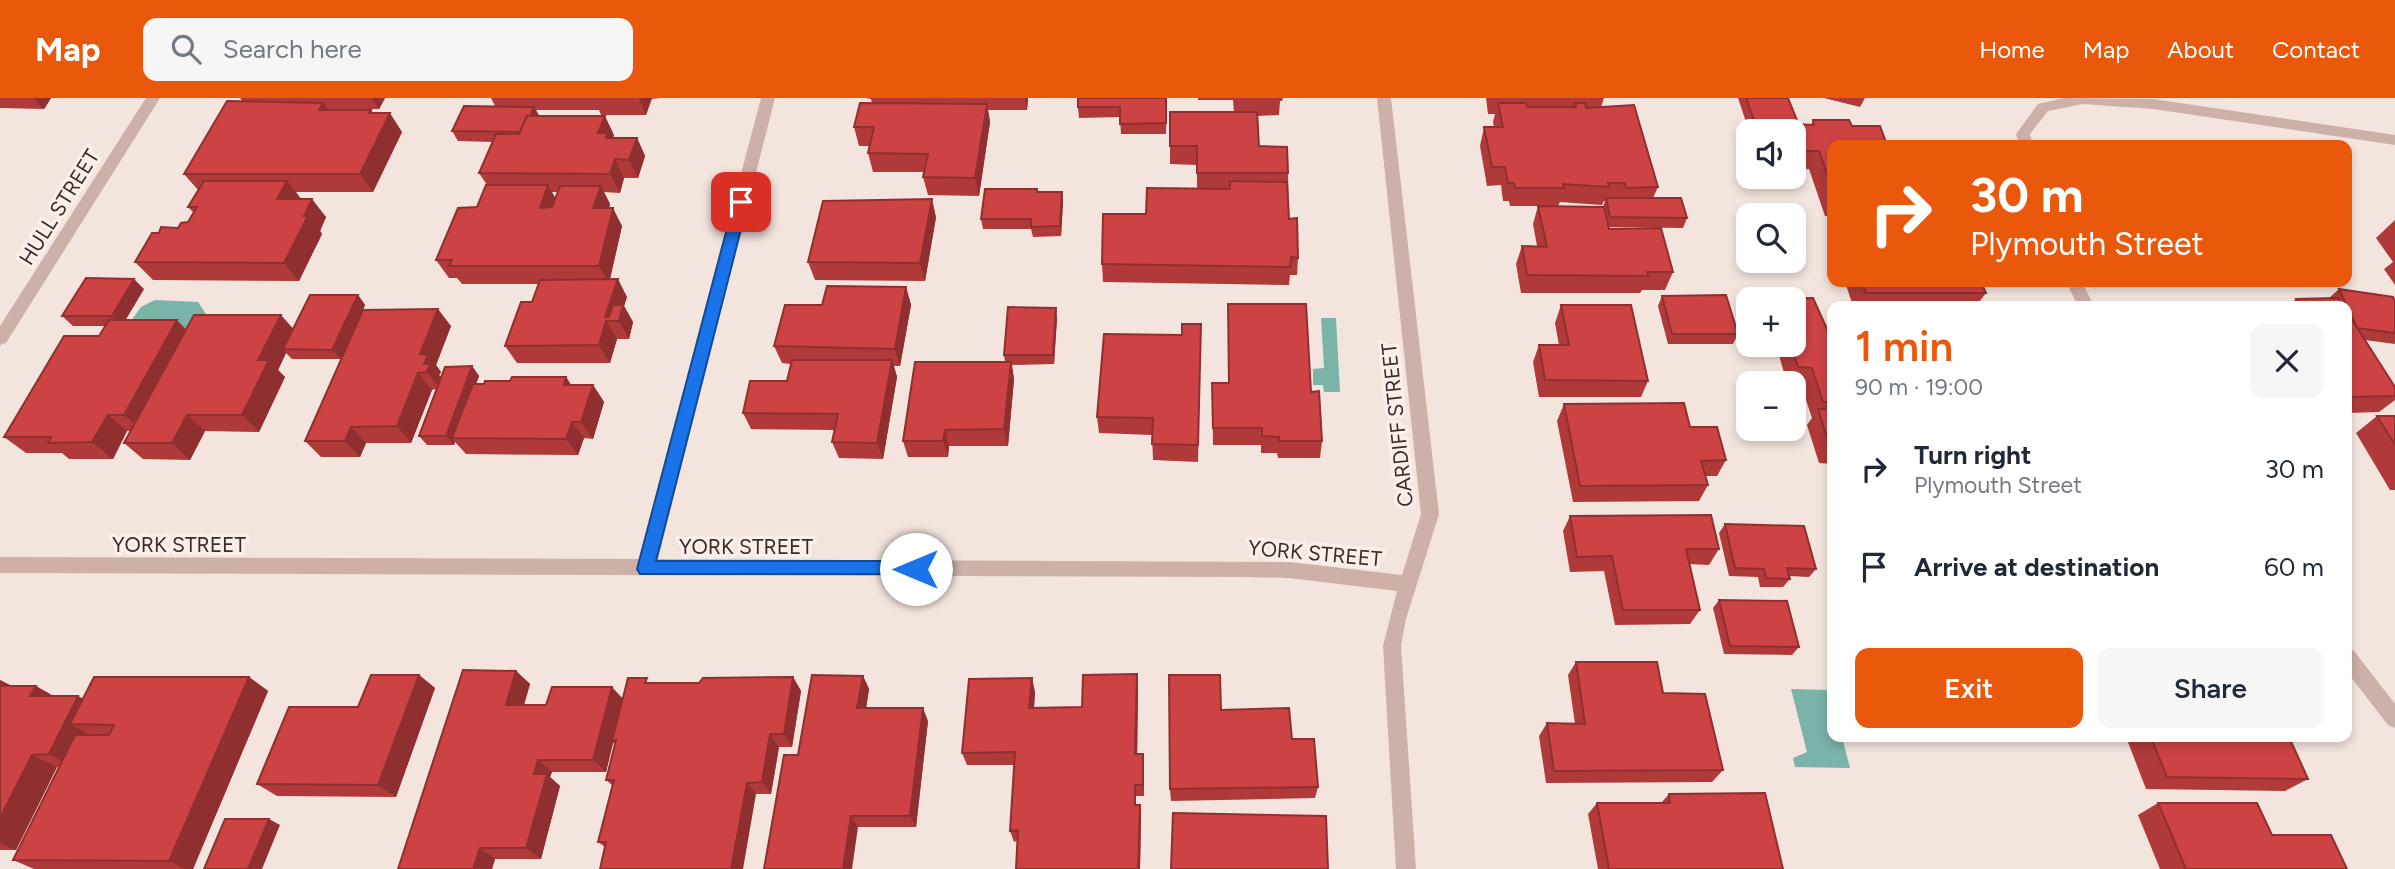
<!DOCTYPE html>
<meta charset="utf-8">
<style>
body{margin:0;font-family:Figtree,sans-serif;background:#f6f6f7;color:#1f2937;height:100vh;display:flex;flex-direction:column;font-size:26px;white-space:nowrap}
*{box-sizing:border-box;margin:0}
p{font-size:23px;color:#747a83}
.icon{flex:none;width:38px;height:38px;fill:none;stroke:currentColor;stroke-width:2;stroke-linecap:round;stroke-linejoin:round}
.map{position:relative;flex:1;overflow:hidden}
.panel{position:absolute;left:1827px;top:203px;width:525px;height:441px;display:flex;flex-direction:column;background:#fff;border-radius:14px;box-shadow:0 4px 10px #0003}
.panel>*{flex:none}
.banner{position:absolute;left:1827px;top:42px;width:525px;height:147px;border-radius:14px;box-shadow:0 4px 10px #0003;background:#ea580c;color:#fff;overflow:hidden}
.controls{position:absolute;left:1736px;top:21px;display:grid;gap:14px}
.controls a{display:grid;place-items:center;width:70px;height:70px;border-radius:14px;background:#fff;box-shadow:0 4px 10px #0003;font-size:35px}
.pin{position:absolute;display:grid;place-items:center;width:60px;height:60px;color:#fff;margin:-30px;border-radius:14px;box-shadow:0 4px 10px #0006}
.me{position:absolute;width:77px;margin:-38px;rotate:270deg;stroke-linejoin:round;filter:drop-shadow(0 0 5px #0008)}
.turn{display:flex;align-items:center;gap:24px;height:147px;padding:0 28px;font-size:32px}
.turn .icon{width:91px;height:91px;stroke-width:2.5}
.turn b{display:block;font-size:49px;line-height:60px}
.round{display:grid;place-items:center;flex:none;width:74px;height:74px;border-radius:14px;background:#f6f6f7}
.headline{display:flex;align-items:center;justify-content:space-between;height:119px;padding:0 28px}
h1{font-size:42px;font-weight:600;line-height:52px;color:#ea580c}
.action{display:flex;gap:14px;margin-top:auto;padding:14px 28px}
.action a{flex:1;height:80px;border-radius:14px;background:#ea580c;color:#fff;font-size:28px;font-weight:600;line-height:80px;text-align:center}
.action a+a{background:#f6f6f7;color:#1f2937}
ul{padding:0;list-style:none}
li{display:flex;align-items:center;gap:21px;height:98px;padding:0 28px}
li div{flex:1}
li b{display:block;font-size:26px}
li em{font-style:normal}
header{display:flex;align-items:center;gap:42px;box-sizing:border-box;height:98px;padding:0 35px;background:#ea580c;color:#fff}
header strong{font-size:33px}
nav{display:flex;gap:38px;margin-inline-start:auto;font-size:24px}
.search{width:490px;height:63px;background:#f6f6f7;display:flex;align-items:center;gap:18px;box-sizing:border-box;padding:0 24px;border-radius:14px;color:#747a83;font-size:26px}
.map>svg:first-child{display:block}
.water{fill:#7ab3a8}
.lines{fill:none;stroke-linecap:round;stroke-linejoin:round}
.street{fill:#cdb0a8;fill-rule:evenodd}
.wall{fill:#b03a3a;fill-rule:evenodd}
.shaded-wall{fill:#902f2f}
.building{fill:#cd4343;stroke:#902f2f;stroke-width:2}
.route{fill:#1a73e8;stroke:#114b97;stroke-width:2}
.labels{text-anchor:middle;dominant-baseline:central;stroke-width:7;stroke-linejoin:round;paint-order:stroke}
.street-label{font-size:21px;fill:#3a2a29;stroke:#fbefea}
</style>
<header>
<strong>Map</strong>
<div class="search"><svg class="icon" aria-label="search" viewBox="0 0 24 24"><circle cx="10" cy="10" r="6"/><path d="M15 15l6 6"/></svg>Search here</div>
<nav><a>Home</a><a>Map</a><a>About</a><a>Contact</a></nav>
</header>
<div class="map">
<svg width="2395" height="771" viewBox="0 0 2395 771">
<rect width="100%" height="100%" fill="#f4e4de"/>
<g class="water">
<polygon points="155,202 198,204 206,216 203,225 188,236 131,223 141,209"/>
<polygon points="1321,220 1336,220 1340,294 1324,294 1323,287 1313,287 1313,271 1324,270"/>
<polygon points="1791,591 1829,592 1832,639 1842,639 1850,670 1795,669 1793,660 1807,654"/>
</g>
<g class="lines">
<g class="street">
<polygon points="146,0 160,0 6,245 0,247 0,228"/>
<polygon points="761,0 775,0 658,461 1289,464 1402,477 1421,416 1377,0 1391,0 1439,416 1406,521 1401,548 1416,771 1396,771 1383,548 1397,493 1289,480 1241,479 0,475 0,459 639,461"/>
<polygon points="2064,0 2153,1 2395,37 2395,47 2153,11 2083,6 2048,13 2030,36 2033,47 2019,47 2016,36 2038,6"/>
<polygon points="2066,184 2082,184 2094,208 2078,208"/>
<polygon points="2347,550 2354,553 2395,606 2395,630 2388,627 2347,574"/>
</g>
</g>
<g class="wall">
<polygon points="0,0 51,0 44,11 0,10"/>
<polygon points="240,0 385,0 379,11 327,11 373,15 402,34 373,94 296,94 301,101 326,119 320,133 322,136 299,183 153,182 135,164 159,135 178,130 188,124 194,115 188,109 198,92 184,76 243,4"/>
<path d="M491,0H660L652,1L646,17H601L599,12H536L539,18L614,37L613,40H637L645,58L638,80H624L620,95L604,94L610,106L609,110L622,128L610,181L627,199L624,208L633,224L629,241H617L610,265H517L505,248L532,204L538,186H462L457,180H449L436,162L477,109L487,87L479,75L493,44L458,43L452,33L495,8ZM552,94H558L555,100Z"/>
<polygon points="865,0 1028,0 1027,12 988,12 990,24 979,98 928,97 923,79 924,74 873,74 868,55 870,48 859,48 854,29 872,5 871,1"/>
<polygon points="1167,0 1166,36 1121,36 1120,19 1079,20 1078,9"/>
<polygon points="1198,0 1283,0 1282,3 1280,3 1279,17 1258,18 1259,48 1288,75 1289,121 1298,160 1297,177 1290,177 1289,187 1103,184 1102,166 1146,116 1197,91 1197,67 1170,66 1170,48 1234,14 1233,2 1198,2"/>
<path d="M1486,0H1604L1601,9H1586V10L1658,89L1653,100L1687,120L1683,130L1608,129L1673,174L1665,192H1642L1640,195H1521L1516,166L1522,148H1537L1533,126L1538,108H1510L1509,103H1503L1501,87L1487,88L1480,48L1484,29H1494L1493,24L1495,16H1488ZM1604,103H1605L1603,109L1558,108L1560,104L1602,107Z"/>
<polygon points="1738,0 1788,0 1798,25 1797,26 1811,27 1813,22 1832,47 1832,118 1825,118 1809,71 1796,72 1794,64 1794,33 1749,33"/>
<polygon points="1824,0 1865,0 1860,9"/>
<polygon points="1037,91 1037,94 1063,104 1061,138 1033,139 1031,131 983,131 981,121"/>
<polygon points="936,119 925,183 815,182 808,164"/>
<polygon points="2395,122 2395,187 2384,171 2393,164 2376,140"/>
<polygon points="1845,184 1981,184 1986,195 1976,208 1853,208"/>
<polygon points="906,189 911,207 900,268 894,268 897,279 883,361 839,360 832,344 835,332 751,331 743,315 787,283 791,266 782,265 774,248 822,207"/>
<polygon points="144,191 125,222 186,232 293,231 358,197 365,207 363,212 451,228 436,267 441,274 439,277 441,279 472,268 479,278 476,286 566,279 571,287 593,287 604,304 593,341 584,340 578,357 466,356 455,344 454,347 427,347 419,338 436,291 432,292 411,345 366,345 360,359 321,359 305,343 341,261 292,261 286,255 278,272 285,279 259,334 205,333 190,362 143,361 124,345 130,333 127,333 113,361 69,361 62,355 26,355 4,339 99,238 105,228 73,228 62,218"/>
<polygon points="2339,191 2395,203 2395,246 2365,242 2395,289 2395,302 2379,314 2347,315 2347,208 2288,208 2296,201 2329,200"/>
<polygon points="1662,198 1738,236 1733,246 1668,246 1658,208"/>
<polygon points="1813,200 1832,242 1832,366 1819,365 1807,327 1812,320 1801,287 1787,285 1776,247 1794,247 1794,201 1756,201"/>
<polygon points="1228,206 1311,294 1322,343 1320,360 1278,360 1277,355 1261,355 1261,347 1213,347 1212,285 1228,285"/>
<polygon points="1561,207 1648,283 1641,299 1539,299 1533,264 1539,247 1559,247 1555,225"/>
<polygon points="1057,220 1054,266 1012,267 1014,281 1008,348 949,348 948,359 908,359 903,343 1005,264 1004,257"/>
<polygon points="1201,226 1198,364 1153,362 1152,337 1099,335 1097,319 1182,237"/>
<polygon points="1564,306 1726,362 1717,378 1705,378 1708,387 1699,403 1573,404 1557,323"/>
<polygon points="2377,318 2395,318 2395,392 2390,392 2356,335"/>
<polygon points="1570,418 1719,451 1709,467 1689,466 1700,512 1690,526 1615,527 1604,473 1570,474 1563,433"/>
<polygon points="1725,426 1816,471 1809,479 1789,478 1790,481 1783,489 1760,489 1758,479 1729,478 1719,435"/>
<polygon points="1719,502 1799,549 1792,557 1724,556 1713,510"/>
<polygon points="1576,564 1663,595 1723,672 1712,684 1546,685 1539,638 1547,625 1575,626 1568,577"/>
<polygon points="516,573 530,586 524,607 546,607 622,601 651,585 699,585 793,579 801,593 792,649 779,649 771,696 756,696 605,749 598,744 612,687 606,682 615,646 613,645 606,674 552,674 550,679 560,688 541,761 495,761 492,771 398,771"/>
<polygon points="419,577 435,590 396,699 277,698 257,686 358,609"/>
<polygon points="863,578 869,591 866,610 928,623 916,729 858,729 798,657"/>
<polygon points="249,579 268,593 193,771 34,771 13,762 59,669 57,669 16,752 0,752 0,582 12,588 54,598 78,598 83,601"/>
<polygon points="1138,589 1137,656 1144,669 1144,698 1136,698 1136,707 1140,707 1141,718 1140,771 1016,771 1017,743 1014,744 1010,733 1014,667 967,667 962,655 1035,594 1034,610 1082,609"/>
<polygon points="1221,612 1292,641 1318,689 1315,700 1171,703 1170,691"/>
<polygon points="2126,639 2289,639 2308,681 2285,693 2146,691"/>
<polygon points="1669,696 1783,771 1598,771 1588,716 1597,705 1661,705"/>
<polygon points="2158,705 2272,737 2347,771 2160,771 2138,717"/>
</g>
<g class="shaded-wall">
<polygon points="34,0 51,0 44,11"/>
<polygon points="372,0 385,0 379,11"/>
<polygon points="639,0 651,0 646,17"/>
<polygon points="1025,0 1028,0 1027,12"/>
<polygon points="323,5 336,24 319,12"/>
<polygon points="987,6 990,24 979,98 975,80"/>
<polygon points="534,9 540,19 523,34"/>
<polygon points="371,12 383,30 390,15 402,34 373,94 360,76 369,15"/>
<polygon points="605,18 614,37 612,43 598,35"/>
<polygon points="637,40 645,58 638,80 629,62"/>
<polygon points="615,61 624,80 620,95 610,76"/>
<polygon points="287,83 301,101 277,101"/>
<polygon points="548,87 558,105 550,128 540,110"/>
<polygon points="601,88 610,106 603,128 593,110"/>
<polygon points="1062,94 1063,104 1061,138 1060,128"/>
<polygon points="312,101 326,119 320,133 322,136 299,183 284,165"/>
<polygon points="932,101 936,119 925,183 920,165"/>
<polygon points="613,110 622,128 609,185 599,168"/>
<polygon points="134,181 144,191 122,228 112,218"/>
<polygon points="618,181 627,199 624,208 633,224 629,241 619,223 605,219"/>
<polygon points="906,189 911,207 900,268 895,251"/>
<polygon points="358,197 365,207 341,261 332,252"/>
<polygon points="1056,210 1057,220 1054,266 1053,257"/>
<polygon points="438,211 451,228 436,267 441,274 439,277 444,283 440,291 427,274 420,256"/>
<polygon points="281,217 296,234 283,251 286,255 278,272 285,279 259,334 242,317 258,262"/>
<polygon points="177,222 194,240 144,334 124,317"/>
<polygon points="606,223 617,241 610,265 599,247"/>
<polygon points="892,262 897,279 883,361 877,345"/>
<polygon points="1011,264 1014,281 1008,348 1004,331"/>
<polygon points="472,268 479,278 456,340 452,340 455,344 454,347 446,338"/>
<polygon points="418,275 432,292 411,345 397,328"/>
<polygon points="566,279 577,296 564,287"/>
<polygon points="593,287 604,304 593,341 581,324"/>
<polygon points="108,317 127,333 113,361 92,344"/>
<polygon points="187,317 205,333 190,362 172,345"/>
<polygon points="572,324 584,340 578,357 566,341"/>
<polygon points="351,329 366,345 360,359 345,343"/>
<polygon points="945,332 949,348 948,359 943,343"/>
<polygon points="516,573 530,586 520,620 506,607"/>
<polygon points="1137,576 1138,589 1137,669 1135,656"/>
<polygon points="419,577 435,590 396,699 378,687"/>
<polygon points="863,578 869,591 864,623 857,610"/>
<polygon points="249,579 268,593 193,771 185,771 169,763"/>
<polygon points="793,579 801,593 792,649 784,636"/>
<polygon points="1032,580 1035,594 1033,623 1029,610"/>
<polygon points="0,582 21,593 0,593"/>
<polygon points="36,588 59,601 30,598"/>
<polygon points="612,589 624,602 612,643 613,645 606,674 593,662"/>
<polygon points="78,598 101,611 70,626 89,636 73,669 49,656"/>
<polygon points="923,610 928,623 916,729 910,718"/>
<polygon points="770,636 779,649 771,696 762,684"/>
<polygon points="1143,656 1144,669 1144,698 1143,687"/>
<polygon points="32,657 57,669 16,752 0,745 0,720"/>
<polygon points="538,662 552,674 550,679 560,688 541,761 526,750 534,676"/>
<polygon points="747,685 756,696 743,771 731,771"/>
<polygon points="1140,707 1141,718 1140,771 1138,771"/>
<polygon points="851,718 858,729 852,771 843,771"/>
<polygon points="269,721 280,727 262,771 248,771"/>
<polygon points="480,750 495,761 492,771 473,771"/>
</g>
<g class="building">
<polygon points="1078,0 1166,0 1166,25 1120,26 1120,9 1078,9"/>
<polygon points="1746,0 1788,0 1798,25 1755,25"/>
<polygon points="227,3 323,5 319,12 371,12 369,15 390,15 360,76 184,76"/>
<polygon points="860,5 987,6 975,80 923,79 928,56 868,55 874,29 854,29"/>
<polygon points="1498,5 1526,5 1527,9 1576,9 1575,5 1585,5 1586,10 1634,7 1658,89 1626,90 1625,85 1608,85 1609,89 1563,86 1564,90 1515,90 1514,85 1508,85 1505,69 1492,69 1484,29 1503,29"/>
<polygon points="464,8 534,9 530,18 527,18 520,34 452,33"/>
<polygon points="1170,14 1257,14 1259,48 1287,49 1288,75 1197,75 1197,48 1170,48"/>
<polygon points="527,18 605,18 598,35 607,35 606,40 637,40 629,62 615,61 610,76 479,75 496,36 519,36"/>
<polygon points="1813,22 1849,22 1852,28 1880,28 1887,47 1832,47 1832,90 1819,53 1806,53 1796,26 1814,27"/>
<polygon points="204,83 287,83 277,101 312,101 304,118 308,118 284,165 135,164 152,135 159,135 161,129 178,130 181,125 188,124 197,109 188,109"/>
<polygon points="1230,83 1287,84 1289,121 1297,120 1298,160 1291,159 1290,169 1102,166 1103,116 1146,116 1147,90 1230,91"/>
<polygon points="486,87 548,87 540,110 552,109 560,88 601,88 593,110 613,110 599,168 449,168 452,162 436,162 458,110 477,109"/>
<polygon points="985,91 1037,91 1037,94 1062,94 1060,128 1031,129 1031,121 981,121"/>
<polygon points="1606,100 1681,100 1687,120 1610,119"/>
<polygon points="932,101 920,165 808,164 823,103"/>
<polygon points="1538,108 1604,109 1609,131 1661,130 1673,174 1647,174 1648,178 1527,177 1522,148 1547,149"/>
<polygon points="86,180 134,181 112,218 62,218"/>
<polygon points="618,181 605,219 609,219 613,207 623,207 619,223 606,223 599,247 505,248 521,204 532,204 540,182"/>
<polygon points="1862,184 1981,184 1986,195 1866,195"/>
<polygon points="827,188 906,189 895,251 774,248 785,207 822,207"/>
<polygon points="2339,191 2393,199 2395,203 2395,235 2357,230"/>
<polygon points="310,197 358,197 332,252 283,251"/>
<polygon points="1726,197 1738,236 1672,236 1662,198"/>
<polygon points="1813,200 1832,242 1832,304 1823,304 1812,270 1798,269 1791,247 1794,247 1794,201 1756,201"/>
<polygon points="2338,200 2343,208 2300,208 2296,201"/>
<polygon points="1228,206 1306,206 1311,294 1319,293 1322,343 1279,343 1279,339 1262,338 1262,330 1213,330 1212,285 1229,285"/>
<polygon points="1561,207 1631,207 1648,283 1545,282 1539,247 1569,247"/>
<polygon points="1008,209 1056,210 1053,257 1004,257"/>
<polygon points="438,211 420,256 428,257 424,266 430,266 427,274 418,275 397,328 351,329 345,343 305,343 363,212"/>
<polygon points="2347,214 2395,289 2395,298 2347,299"/>
<polygon points="194,217 281,217 258,262 269,262 242,317 187,317 172,345 124,345"/>
<polygon points="109,222 177,222 124,317 108,317 92,344 48,345 51,339 4,339 64,238 99,238"/>
<polygon points="1182,226 1201,226 1198,347 1152,346 1153,320 1097,319 1104,236 1182,237"/>
<polygon points="792,262 892,262 877,345 832,344 838,316 743,315 750,283 787,283"/>
<polygon points="915,264 1011,264 1004,331 945,332 943,343 903,343"/>
<polygon points="472,268 446,338 419,338 445,269"/>
<polygon points="512,279 566,279 564,287 593,287 581,324 572,324 566,341 452,340 473,286 484,286 485,283 510,283"/>
<polygon points="1684,305 1690,329 1717,329 1726,362 1701,363 1708,387 1580,388 1564,306"/>
<polygon points="1818,311 1832,311 1832,349 1830,349"/>
<polygon points="2377,318 2395,318 2395,347"/>
<polygon points="1711,417 1719,451 1686,451 1700,512 1623,512 1612,458 1577,459 1570,418"/>
<polygon points="1725,426 1804,428 1816,471 1787,470 1790,481 1766,480 1764,471 1735,470"/>
<polygon points="1719,502 1787,503 1799,549 1730,548"/>
<polygon points="1576,564 1657,564 1663,595 1705,596 1723,672 1554,673 1547,625 1585,626"/>
<polygon points="463,572 516,573 506,607 546,607 552,589 612,589 593,662 538,662 534,676 547,676 526,750 480,750 473,771 398,771"/>
<polygon points="1137,576 1135,656 1143,656 1143,687 1135,687 1135,707 1140,707 1138,771 1016,771 1018,732 1010,733 1015,654 962,655 969,581 1032,580 1029,610 1082,609 1083,577"/>
<polygon points="371,577 419,577 378,687 257,686 289,609 358,609"/>
<polygon points="812,577 863,578 857,610 923,610 910,718 851,718 843,771 764,771 784,657 798,657"/>
<polygon points="1169,577 1220,577 1221,612 1289,610 1292,641 1314,641 1318,689 1170,691"/>
<polygon points="94,579 249,579 169,763 13,762 75,637 109,637 114,627 70,626"/>
<polygon points="793,579 784,636 770,636 762,684 747,685 731,771 600,771 606,744 598,744 614,682 606,682 616,642 612,643 628,580 647,580 645,585 699,585 703,580"/>
<polygon points="0,588 36,588 30,598 78,598 49,656 32,657 0,720"/>
<polygon points="2151,639 2289,639 2308,681 2167,679"/>
<polygon points="1765,695 1783,771 1609,771 1597,705 1670,705 1669,696"/>
<polygon points="2158,705 2257,705 2272,737 2331,737 2347,771 2186,771"/>
<polygon points="1173,715 1326,718 1328,771 1171,771"/>
<polygon points="225,721 269,721 248,771 204,771"/>
</g>
<polygon class="route" points="741,99 748,104 656,463 916,463 925,471 922,476 640,476 637,471 734,104"/>
<g class="labels">
<g class="street-label">
<text transform="translate(59 109) rotate(-58)">HULL STREET</text>
<text transform="translate(1397 327) rotate(-96)">CARDIFF STREET</text>
<text x="179" y="446">YORK STREET</text>
<text x="746" y="448">YORK STREET</text>
<text transform="translate(1315 455) rotate(5)">YORK STREET</text>
</g>
</g>
</svg>
<div class="controls">
<a><svg class="icon" aria-label="sound" viewBox="0 0 24 24"><path d="M4 9h4l5-4v14l-5-4H4zM17 9q2 3 0 6"/></svg></a>
<a><svg class="icon" aria-label="search" viewBox="0 0 24 24"><circle cx="10" cy="10" r="6"/><path d="M15 15l6 6"/></svg></a>
<a>+</a>
<a>−</a>
</div>
<div class="pin" style="left:741px;top:104px;background:#d93025"><svg class="icon" aria-label="arrive" viewBox="0 0 24 24"><path d="M6 21V4h12l-3 4 3 4H6"/></svg></div>
<svg class="me" style="left:916px;top:471px" viewBox="-20 -20 40 40"><circle r="19" fill="#fff"/><path d="M0-13L10 11 0 6-10 11z" fill="#1a73e8"/></svg>
<div class="banner">
<div class="turn"><svg class="icon" aria-label="right" viewBox="0 0 24 24"><path d="M7 20v-9h11M14 6l5 5-5 5"/></svg><div><b>30 m</b>Plymouth Street</div></div>
</div>
<section class="panel">
<div class="headline"><div><h1>1 min</h1><p>90 m · 19:00</p></div><a class="round"><svg class="icon" aria-label="close" viewBox="0 0 24 24"><path d="M6 6l12 12M18 6L6 18"/></svg></a></div>
<ul>
<li><svg class="icon" aria-label="right" viewBox="0 0 24 24"><path d="M7 20v-9h11M14 6l5 5-5 5"/></svg><div><b>Turn right</b><p>Plymouth Street</p></div><em>30 m</em></li>
<li><svg class="icon" aria-label="arrive" viewBox="0 0 24 24"><path d="M6 21V4h12l-3 4 3 4H6"/></svg><div><b>Arrive at destination</b></div><em>60 m</em></li>
</ul>
<div class="action"><a>Exit</a><a>Share</a></div>
</section>
</div>
